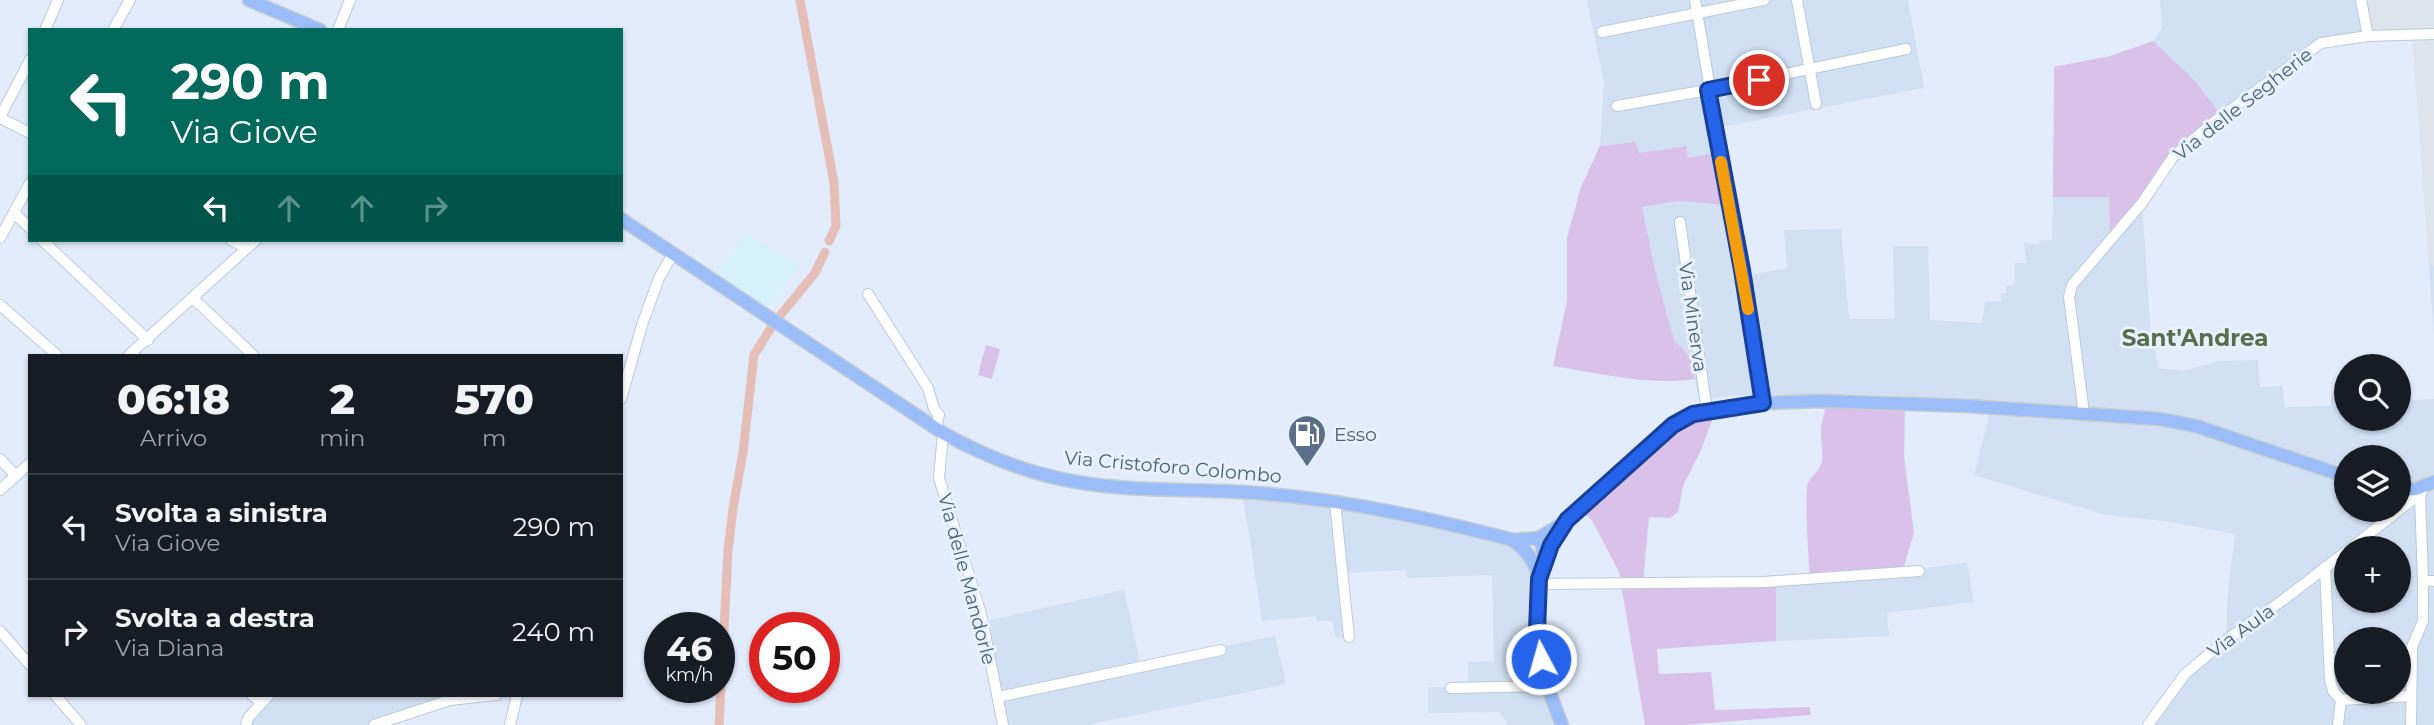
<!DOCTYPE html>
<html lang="it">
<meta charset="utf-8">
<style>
body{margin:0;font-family:Montserrat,sans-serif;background:#20242c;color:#f1f3f6;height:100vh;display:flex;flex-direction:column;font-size:26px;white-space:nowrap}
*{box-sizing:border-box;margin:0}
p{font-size:23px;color:#9ea1a6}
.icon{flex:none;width:38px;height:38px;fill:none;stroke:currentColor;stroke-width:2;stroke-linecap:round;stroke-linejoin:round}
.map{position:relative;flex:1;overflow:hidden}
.panel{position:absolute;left:28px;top:354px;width:595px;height:343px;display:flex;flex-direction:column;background:#171b24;border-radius:0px;box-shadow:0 2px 5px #0004}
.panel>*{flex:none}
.hud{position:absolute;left:28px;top:28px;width:595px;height:214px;border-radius:0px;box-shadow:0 2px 5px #0004;background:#00695c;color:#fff;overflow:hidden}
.buttons{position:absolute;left:2334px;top:354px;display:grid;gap:14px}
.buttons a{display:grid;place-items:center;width:77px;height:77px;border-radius:50%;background:#171b24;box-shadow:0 2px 5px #0004;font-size:35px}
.speed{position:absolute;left:644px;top:612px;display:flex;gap:14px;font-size:35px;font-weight:700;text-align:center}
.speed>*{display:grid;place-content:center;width:91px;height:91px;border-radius:50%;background:#171b24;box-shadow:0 2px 5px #0004;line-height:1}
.speed small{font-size:18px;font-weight:400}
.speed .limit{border:10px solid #d22;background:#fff;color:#111}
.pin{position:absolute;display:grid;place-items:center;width:60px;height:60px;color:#fff;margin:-30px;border:4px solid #fff;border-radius:50%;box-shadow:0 2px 7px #0007}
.me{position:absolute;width:77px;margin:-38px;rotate:354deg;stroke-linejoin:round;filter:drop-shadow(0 0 5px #0008)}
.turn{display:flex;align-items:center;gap:24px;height:147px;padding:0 28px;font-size:32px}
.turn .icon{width:91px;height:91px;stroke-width:2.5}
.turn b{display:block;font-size:49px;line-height:60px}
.lanes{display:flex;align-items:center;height:66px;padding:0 28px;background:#0003;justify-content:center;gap:35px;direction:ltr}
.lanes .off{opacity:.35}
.eta{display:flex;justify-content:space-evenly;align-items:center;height:119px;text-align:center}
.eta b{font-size:42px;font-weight:800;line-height:49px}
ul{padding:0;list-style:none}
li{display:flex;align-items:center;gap:21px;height:105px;padding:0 28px;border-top:2px solid #363941}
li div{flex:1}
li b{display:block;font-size:26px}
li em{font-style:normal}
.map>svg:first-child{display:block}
.residential{fill:#d1e0f3;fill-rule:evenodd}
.commercial{fill:#d6f0fc}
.industrial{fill:#dde4eb}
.green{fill:#d9c1e9}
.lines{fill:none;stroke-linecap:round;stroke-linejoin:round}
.canal{stroke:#e5beb7;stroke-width:9}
.minor-casing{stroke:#b9cbdb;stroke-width:12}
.major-casing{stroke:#c5cdd2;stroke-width:15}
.minor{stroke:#fff;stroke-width:10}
.major{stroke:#9bbefa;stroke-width:12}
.route-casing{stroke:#184099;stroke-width:18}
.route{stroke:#2563eb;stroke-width:12}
.slow{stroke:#f59e0b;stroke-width:12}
.labels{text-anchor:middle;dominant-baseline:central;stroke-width:6;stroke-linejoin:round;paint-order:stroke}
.street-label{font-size:19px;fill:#496473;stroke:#e8f1ff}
.service-label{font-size:19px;fill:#4e5e75;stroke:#e8f1ff;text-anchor:start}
.quarter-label{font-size:23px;font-weight:bold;fill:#576f4c;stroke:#e8f1ff}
</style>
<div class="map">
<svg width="2434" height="725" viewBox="0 0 2434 725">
<rect width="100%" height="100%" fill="#e2ecfc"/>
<g class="residential">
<polygon points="1587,0 1908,0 1924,88 1716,128 1720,152 1687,159 1685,146 1638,153 1635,142 1600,146 1604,82"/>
<polygon points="2160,0 2361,0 2368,36 2321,43 2222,116 2194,80 2153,41 2162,28"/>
<path d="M2053,197H2109L2110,239L2142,203L2151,336L2159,368L2183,371L2219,361L2258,360L2260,387L2282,386L2285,407L2330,406L2332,392H2347V418H2399V401L2434,399V725H2148L2162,702L2226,640L2227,601L2235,534L2165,521L2105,515L1974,475L1991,408L1895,403V396L1854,394L1738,395L1699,400L1691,358L1674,340L1656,274L1642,207L1677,201L1729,205L1743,276L1787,268L1784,230L1841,229L1849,319H1895L1893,246H1928L1930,320L1982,323L1985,302L2001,301V293H2006V286L2015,284V263H2026L2024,243L2039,244V241L2052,240ZM2347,457H2399V509H2347ZM2347,548H2399V600H2347ZM2347,639H2399V691H2347Z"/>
<polygon points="2429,265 2434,265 2434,336"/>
<polygon points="1240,492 1268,494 1513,540 1535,563 1537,631 1562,725 1508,725 1500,712 1428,713 1428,687 1468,688 1468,662 1494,661 1492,575 1407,578 1406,570 1343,573 1349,637 1336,638 1333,621 1317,621 1316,616 1262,621 1246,514"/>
<polygon points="1967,562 1974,602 1887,613 1889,636 1776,641 1776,582 1902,572"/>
<polygon points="1124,590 1140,663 1275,636 1286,684 1087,725 1003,725 982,622"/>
<polygon points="269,695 496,695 450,700 374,725 246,725"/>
</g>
<polygon class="commercial" points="745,233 799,265 764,314 710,278 737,247"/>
<polygon class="industrial" points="2361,0 2434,0 2434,265 2429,265 2412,35 2368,36"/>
<g class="green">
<polygon points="2153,41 2194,80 2222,116 2173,157 2110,241 2109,197 2053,197 2054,67 2110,56"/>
<path d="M1635,142L1639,153L1686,146L1688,158L1720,152L1729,205L1677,201L1642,207L1656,274L1674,340L1691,358L1695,379C1648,386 1599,373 1553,366L1567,301V238L1581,187L1600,146Z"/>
<polygon points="986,345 1000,349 992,379 978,375"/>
<path d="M1827,401L1905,404L1904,457L1914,533L1902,572L1810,580C1809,567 1804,490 1808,483C1812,474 1821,471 1822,460C1823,451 1821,442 1821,433C1821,423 1825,411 1827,401Z"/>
<polygon points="1716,409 1702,448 1683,486 1678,512 1670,518 1649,517 1643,583 1776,582 1776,641 1657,649 1659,674 1711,672 1715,710 1810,707 1811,715 1683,725 1645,725 1619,572 1593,522 1588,516 1581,514 1673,425"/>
</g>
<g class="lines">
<g class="canal">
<polyline points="800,0 834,183 836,226 829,241"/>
<polyline points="779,317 815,273 825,252"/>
<polyline points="719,725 728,551 733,508 743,452 754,355 772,326"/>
</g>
<defs>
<g id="minor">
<polyline points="1695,0 1763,403"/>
<polyline points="1797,0 1816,104"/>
<polyline points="2361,0 2368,36"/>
<polyline points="45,30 58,0"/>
<polyline points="113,30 130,0"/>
<polyline points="338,30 350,0"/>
<polyline points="1602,32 1764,0"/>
<polyline points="1617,106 1708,90 1906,49"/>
<polyline points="0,117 30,60"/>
<polyline points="0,118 30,133"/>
<polyline points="14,213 30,228"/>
<polyline points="1680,222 1707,411"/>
<polyline points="0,238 30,183"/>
<polyline points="42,240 148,340"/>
<polyline points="231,240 247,248"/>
<polyline points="868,294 928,388 934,409 939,415 936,428"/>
<polyline points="193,298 253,355"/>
<polyline points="0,305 57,355"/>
<polyline points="129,355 256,240"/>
<polyline points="621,399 642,325 659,278 673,254"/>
<polyline points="2084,414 2069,297 2072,285 2142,203 2173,157 2214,122 2321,43 2368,36 2434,34"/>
<polyline points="943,433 939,478 981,614 1003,725"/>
<polyline points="0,459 16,476"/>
<polyline points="0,490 30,463"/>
<polyline points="1335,502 1349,637"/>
<polyline points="2351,548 2422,492"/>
<polyline points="2325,567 2330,679 2333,691 2341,700 2338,725"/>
<polyline points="2423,581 2434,581"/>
<polyline points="1539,584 1764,582 1919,571"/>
<polyline points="0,631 30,665"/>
<polyline points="1451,688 1549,686"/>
<polyline points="55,695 81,725"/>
<polyline points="252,695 260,702"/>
<polyline points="998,697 1221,650"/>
<polyline points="2341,700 2411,696"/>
<polyline points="246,725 248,718 269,695"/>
<polyline points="374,725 450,700 496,695"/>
<polyline points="510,725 517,695"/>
<polyline points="2148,725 2185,674 2226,640 2283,600 2347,551"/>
<polyline points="2411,725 2412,647 2423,621 2423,581 2420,495"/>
</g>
<g id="major">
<polyline points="249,0 320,30"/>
<path d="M621,219L943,433C986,457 1029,474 1077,482C1138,493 1205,488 1268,494C1351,501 1432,519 1513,540L1539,538L1568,520L1673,425L1693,414L1716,409L1763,403L1822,401L1968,406L2160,419L2196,426L2347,477"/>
<polyline points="2399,490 2416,489 2434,482"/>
<path d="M1539,538C1547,555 1542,563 1539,580C1537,596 1537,614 1537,630C1538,662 1550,695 1562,725"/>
<path d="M1513,540C1527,552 1535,560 1539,579"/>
<polyline points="1545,560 1551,545 1565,524"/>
</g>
</defs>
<use href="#minor" class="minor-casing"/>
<use href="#major" class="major-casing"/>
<use href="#minor" class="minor"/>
<use href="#major" class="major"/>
</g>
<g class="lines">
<defs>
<polyline id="route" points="1541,659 1537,631 1539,579 1551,545 1567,520 1673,425 1693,414 1763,403 1742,270 1708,90 1759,80"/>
</defs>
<use href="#route" class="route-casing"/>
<use href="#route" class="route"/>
<polyline class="slow" points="1721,162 1748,309"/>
</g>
<defs>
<symbol id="fuel-pin" viewBox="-11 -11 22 30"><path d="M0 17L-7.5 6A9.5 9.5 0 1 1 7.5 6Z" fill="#5c6f8a" stroke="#e8f1ff"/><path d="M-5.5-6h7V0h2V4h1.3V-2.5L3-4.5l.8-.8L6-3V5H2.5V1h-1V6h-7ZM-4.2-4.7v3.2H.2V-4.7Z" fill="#fff"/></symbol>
</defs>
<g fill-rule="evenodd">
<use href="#fuel-pin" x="1285" y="412" width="44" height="60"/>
</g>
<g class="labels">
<g class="street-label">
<text transform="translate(2243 104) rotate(-38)">Via delle Segherie</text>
<text transform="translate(1693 317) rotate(82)">Via Minerva</text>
<text transform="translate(1173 467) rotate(5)">Via Cristoforo Colombo</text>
<text transform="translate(967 579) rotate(75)">Via delle Mandorle</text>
<text transform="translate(2241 631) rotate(-36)">Via Aula</text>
</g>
<g class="service-label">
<text x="1334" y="434">Esso</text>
</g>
<g class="quarter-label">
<text x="2195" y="338">Sant'Andrea</text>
</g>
</g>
</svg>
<div class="buttons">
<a><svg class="icon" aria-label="search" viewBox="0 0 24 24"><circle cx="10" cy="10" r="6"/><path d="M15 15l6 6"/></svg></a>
<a><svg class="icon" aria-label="layers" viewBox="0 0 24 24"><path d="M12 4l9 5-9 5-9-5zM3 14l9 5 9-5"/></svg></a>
<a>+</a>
<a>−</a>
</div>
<div class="speed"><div>46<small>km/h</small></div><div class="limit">50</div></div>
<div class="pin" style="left:1759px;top:80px;background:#d93025"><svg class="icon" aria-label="arrive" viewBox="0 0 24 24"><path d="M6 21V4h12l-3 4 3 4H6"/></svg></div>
<svg class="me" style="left:1541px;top:659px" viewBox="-20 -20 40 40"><circle r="17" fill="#2563eb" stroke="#fff" stroke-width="3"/><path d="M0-11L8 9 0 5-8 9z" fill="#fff"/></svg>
<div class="hud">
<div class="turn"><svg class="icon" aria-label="left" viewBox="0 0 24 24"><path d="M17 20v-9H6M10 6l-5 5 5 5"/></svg><div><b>290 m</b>Via Giove</div></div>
<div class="lanes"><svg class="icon" aria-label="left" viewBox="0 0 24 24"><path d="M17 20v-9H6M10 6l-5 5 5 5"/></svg><svg class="icon off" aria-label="ahead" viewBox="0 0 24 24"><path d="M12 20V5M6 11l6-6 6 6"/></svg><svg class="icon off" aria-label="ahead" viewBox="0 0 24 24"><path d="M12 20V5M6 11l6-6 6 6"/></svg><svg class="icon off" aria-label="right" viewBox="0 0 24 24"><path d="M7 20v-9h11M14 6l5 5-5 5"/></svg></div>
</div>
<section class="panel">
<div class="eta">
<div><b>06:18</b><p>Arrivo</p></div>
<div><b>2</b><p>min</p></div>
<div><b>570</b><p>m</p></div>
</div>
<ul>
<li><svg class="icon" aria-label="left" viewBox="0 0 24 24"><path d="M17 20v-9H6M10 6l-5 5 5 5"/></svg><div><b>Svolta a sinistra</b><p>Via Giove</p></div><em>290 m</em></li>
<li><svg class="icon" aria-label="right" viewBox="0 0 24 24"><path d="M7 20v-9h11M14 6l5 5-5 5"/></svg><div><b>Svolta a destra</b><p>Via Diana</p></div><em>240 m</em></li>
</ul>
</section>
</div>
